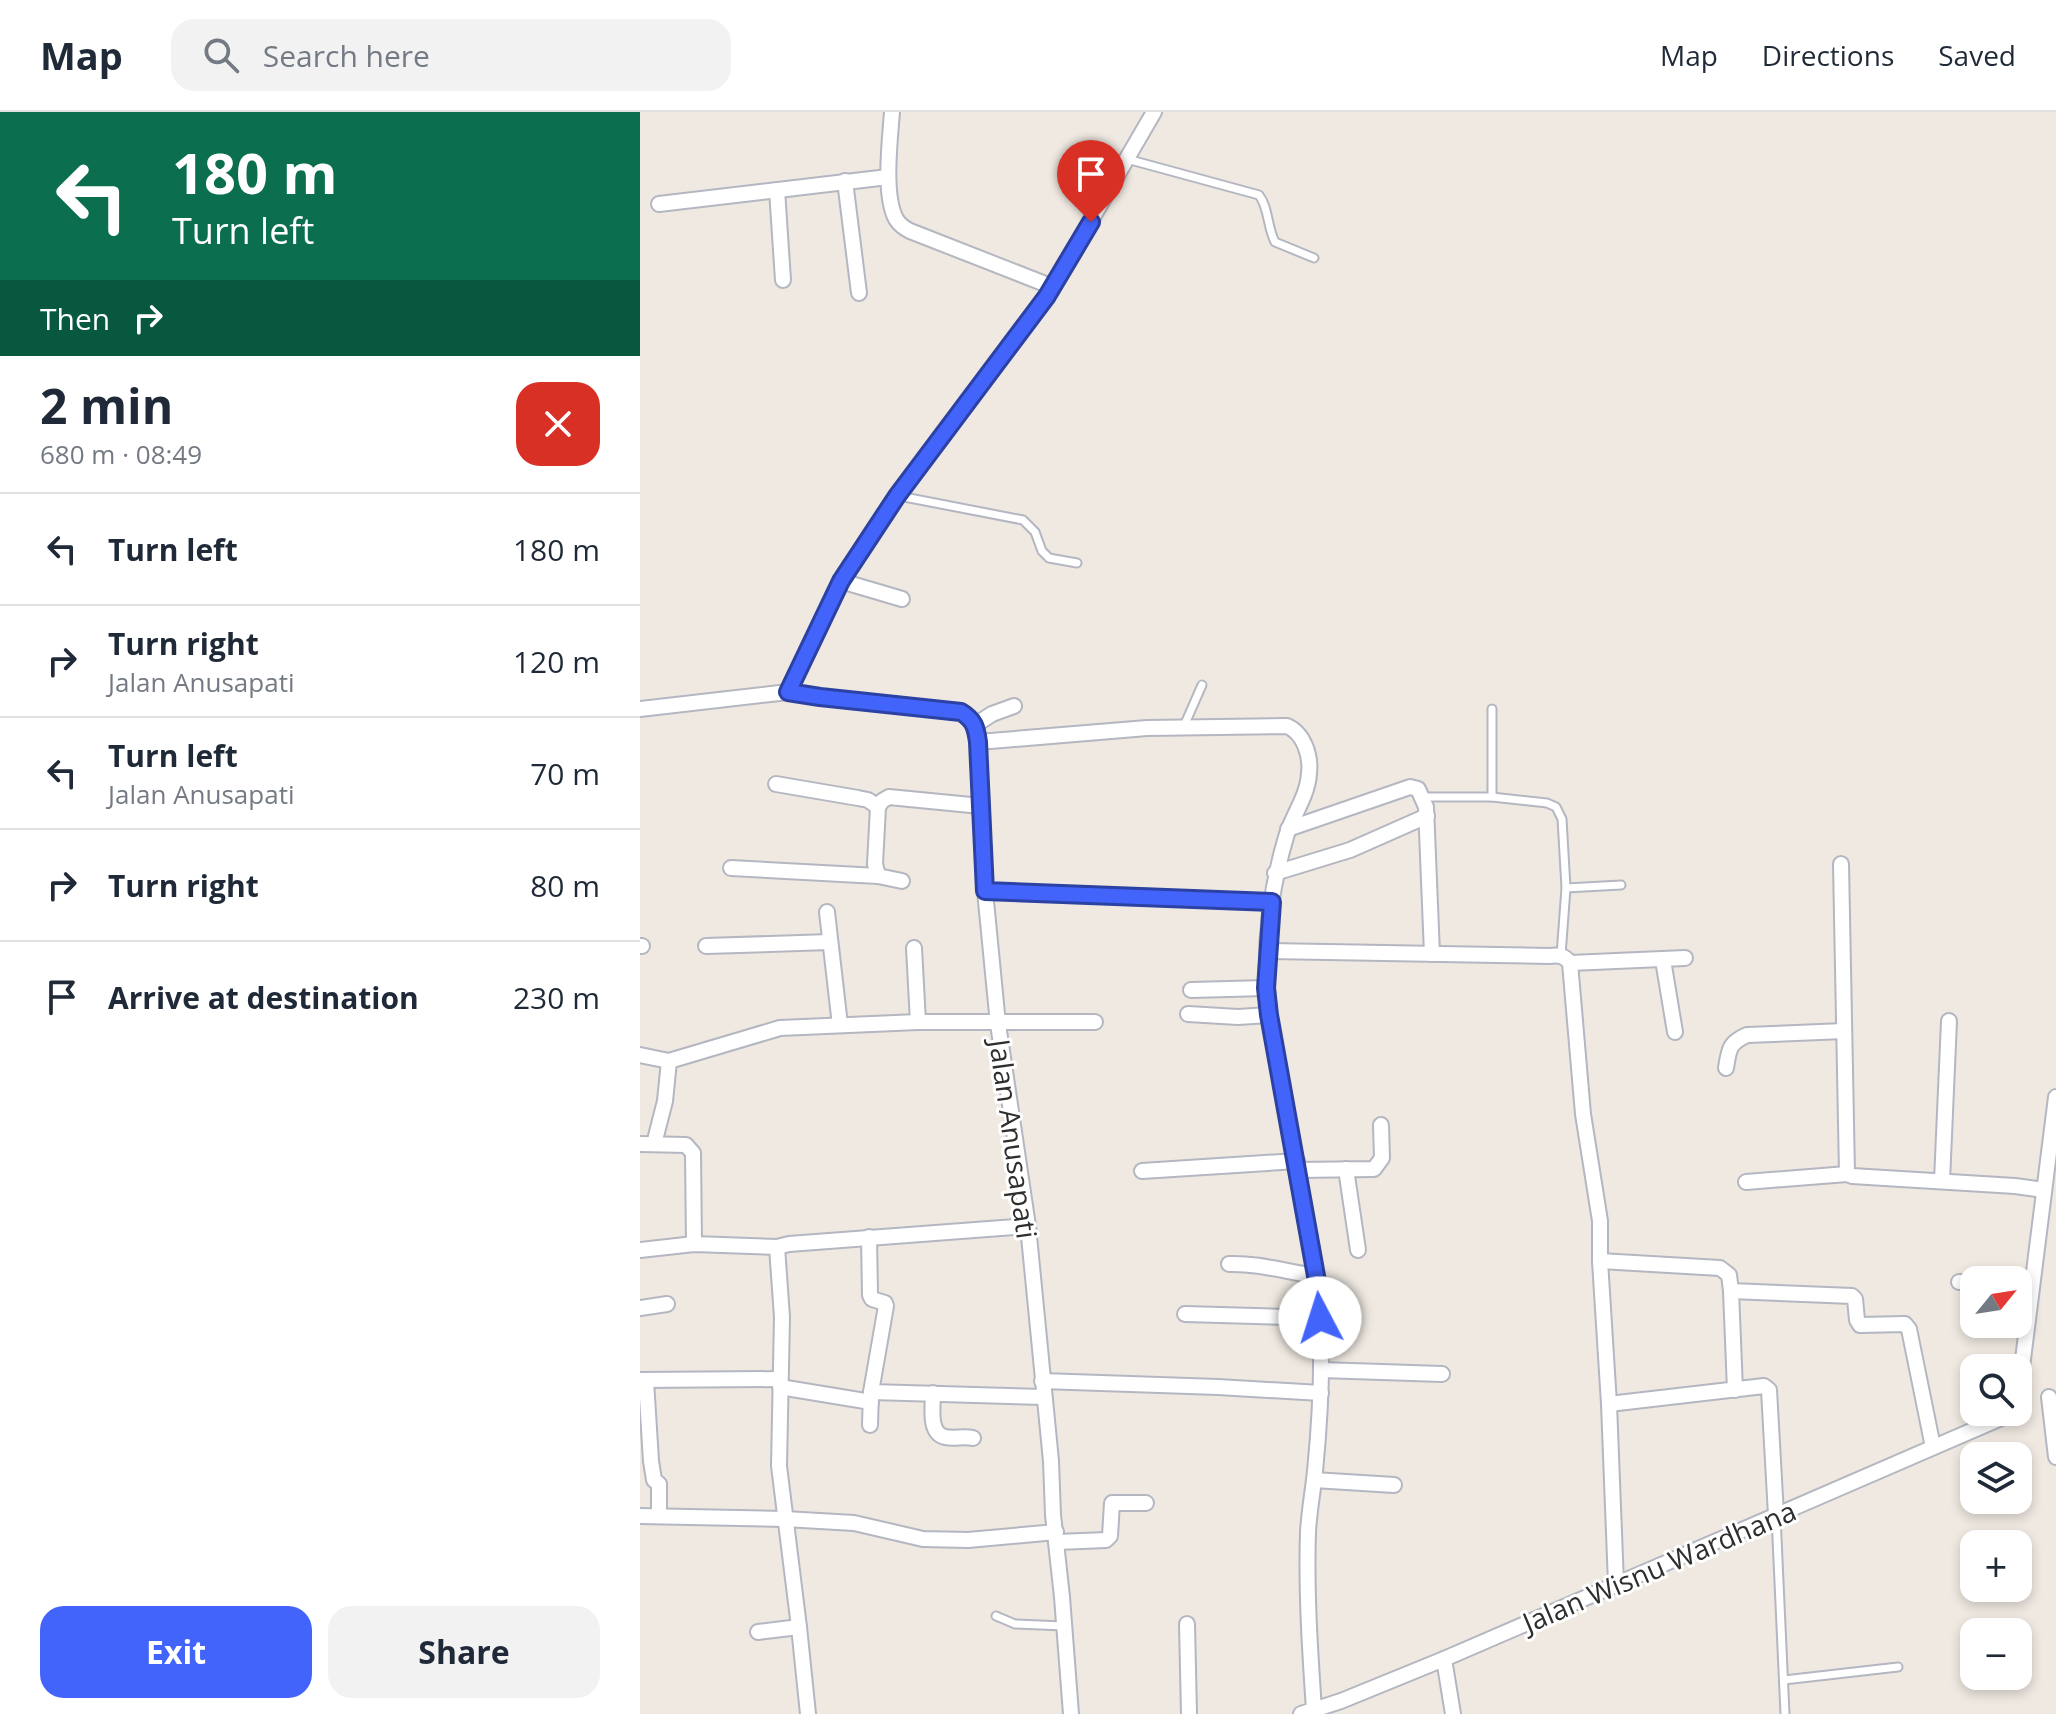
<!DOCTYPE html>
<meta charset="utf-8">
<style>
body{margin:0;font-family:"Open Sans",sans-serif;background:#f2f2f3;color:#1f2937;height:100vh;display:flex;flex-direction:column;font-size:30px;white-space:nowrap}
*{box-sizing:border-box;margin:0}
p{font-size:26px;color:#747a83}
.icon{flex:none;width:44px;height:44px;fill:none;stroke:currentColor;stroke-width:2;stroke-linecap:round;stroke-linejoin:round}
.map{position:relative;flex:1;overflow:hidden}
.panel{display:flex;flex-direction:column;background:#fff;width:640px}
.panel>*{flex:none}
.top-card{background:#0b6e4f;color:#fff;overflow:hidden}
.needle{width:52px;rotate:60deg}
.fabs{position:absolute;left:1320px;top:1154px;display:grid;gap:16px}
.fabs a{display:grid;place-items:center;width:72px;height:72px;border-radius:16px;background:#fff;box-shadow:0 4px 12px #0003;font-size:40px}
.pin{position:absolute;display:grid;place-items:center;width:68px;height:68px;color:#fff;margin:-82px -34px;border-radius:50% 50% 50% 0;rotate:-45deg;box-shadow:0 0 8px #0007}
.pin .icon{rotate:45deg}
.me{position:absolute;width:88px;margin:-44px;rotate:355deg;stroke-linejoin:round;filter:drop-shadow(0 0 6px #0008)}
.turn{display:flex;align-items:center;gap:28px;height:168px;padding:0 40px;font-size:36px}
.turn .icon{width:104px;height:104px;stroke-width:2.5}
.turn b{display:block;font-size:56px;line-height:68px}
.then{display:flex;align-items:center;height:76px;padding:0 40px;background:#0003;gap:16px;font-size:30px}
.round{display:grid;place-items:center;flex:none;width:84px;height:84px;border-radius:24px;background:#f2f2f3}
.head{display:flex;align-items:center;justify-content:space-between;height:136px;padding:0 40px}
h1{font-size:48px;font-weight:700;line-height:60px}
.primary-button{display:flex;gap:16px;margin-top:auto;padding:16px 40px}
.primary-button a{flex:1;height:92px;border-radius:24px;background:#4264fb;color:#fff;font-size:32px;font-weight:700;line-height:92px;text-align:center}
.primary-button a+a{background:#f2f2f3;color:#1f2937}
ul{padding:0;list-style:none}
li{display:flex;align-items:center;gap:24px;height:112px;padding:0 40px;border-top:2px solid #e0e1e3}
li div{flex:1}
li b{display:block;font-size:30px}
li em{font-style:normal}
header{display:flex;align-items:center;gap:48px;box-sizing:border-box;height:112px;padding:0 40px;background:#fff;border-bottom:2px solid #e0e1e3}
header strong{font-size:38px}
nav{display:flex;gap:44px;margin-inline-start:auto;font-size:28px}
.search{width:560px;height:72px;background:#f2f2f3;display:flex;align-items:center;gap:20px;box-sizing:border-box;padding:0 28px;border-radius:24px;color:#747a83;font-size:30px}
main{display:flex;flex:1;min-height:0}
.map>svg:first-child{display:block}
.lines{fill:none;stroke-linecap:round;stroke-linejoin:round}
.service-casing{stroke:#b4b7c1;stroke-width:11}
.minor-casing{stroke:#b4b7c1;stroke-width:18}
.service{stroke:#fff;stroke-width:7}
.minor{stroke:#fff;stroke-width:14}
.route-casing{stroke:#2b41a3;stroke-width:20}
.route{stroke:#4264fb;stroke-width:14}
.labels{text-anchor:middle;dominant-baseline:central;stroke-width:6;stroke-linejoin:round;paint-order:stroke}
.street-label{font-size:28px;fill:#2e2e2e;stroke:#fff}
</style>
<header>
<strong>Map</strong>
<div class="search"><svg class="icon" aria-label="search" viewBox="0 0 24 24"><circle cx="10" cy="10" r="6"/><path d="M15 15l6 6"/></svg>Search here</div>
<nav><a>Map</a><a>Directions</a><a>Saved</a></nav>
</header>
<main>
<section class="panel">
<div class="top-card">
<div class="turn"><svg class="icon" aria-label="left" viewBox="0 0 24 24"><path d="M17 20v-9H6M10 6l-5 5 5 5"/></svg><div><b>180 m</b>Turn left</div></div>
<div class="then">Then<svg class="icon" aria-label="right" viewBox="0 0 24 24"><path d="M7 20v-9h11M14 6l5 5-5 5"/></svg></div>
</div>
<div class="head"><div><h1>2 min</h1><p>680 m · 08:49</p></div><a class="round" style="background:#d93025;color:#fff"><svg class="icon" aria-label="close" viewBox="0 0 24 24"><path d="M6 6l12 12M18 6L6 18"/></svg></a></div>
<ul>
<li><svg class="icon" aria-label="left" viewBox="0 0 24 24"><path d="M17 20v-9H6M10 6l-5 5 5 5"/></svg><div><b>Turn left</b></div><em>180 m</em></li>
<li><svg class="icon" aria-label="right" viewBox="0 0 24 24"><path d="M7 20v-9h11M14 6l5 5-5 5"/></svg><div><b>Turn right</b><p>Jalan Anusapati</p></div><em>120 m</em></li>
<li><svg class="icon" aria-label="left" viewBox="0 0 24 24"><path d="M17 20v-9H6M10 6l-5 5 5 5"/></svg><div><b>Turn left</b><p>Jalan Anusapati</p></div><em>70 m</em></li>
<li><svg class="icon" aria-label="right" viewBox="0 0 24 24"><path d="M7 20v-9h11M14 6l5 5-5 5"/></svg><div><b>Turn right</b></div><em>80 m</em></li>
<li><svg class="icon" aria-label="arrive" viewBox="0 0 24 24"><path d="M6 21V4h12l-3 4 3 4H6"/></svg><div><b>Arrive at destination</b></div><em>230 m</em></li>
</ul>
<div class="primary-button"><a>Exit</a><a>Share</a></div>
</section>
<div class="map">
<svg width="1416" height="1602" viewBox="0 0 1416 1602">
<rect width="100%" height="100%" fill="#efe9e1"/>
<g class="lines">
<defs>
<g id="service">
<path d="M487,47L619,83C629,96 627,115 635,130L674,146"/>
<polyline points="259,384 383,408 395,420 402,439 409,446 437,451"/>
<polyline points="852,597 852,685"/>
<polyline points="544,614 562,573"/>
<polyline points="783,685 852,685 907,691 916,695 922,707 926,776 921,843"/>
<polyline points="926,776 981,773"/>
<polyline points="1136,1404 1145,1602"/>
<polyline points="356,1504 375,1512 424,1514"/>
<polyline points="1144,1568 1258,1555"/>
</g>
<g id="minor">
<path d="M252,0C250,27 243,83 256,107C259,112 264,116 270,119L413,175"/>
<polyline points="205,69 219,181"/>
<polyline points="137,78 143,168"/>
<polyline points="19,92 248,65"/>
<polyline points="201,469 262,487"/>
<polyline points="148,580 201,469 257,384 407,184 514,0"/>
<path d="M0,597L148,580L180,585L321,600C334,608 336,615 338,630L345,779L358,912L388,1114L411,1349L413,1403L422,1485L431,1602"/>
<polyline points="335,613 352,602 374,594"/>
<path d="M338,630L507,616L647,614C664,621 671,644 669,661C668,684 652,704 646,725C629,782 623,844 629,903L678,1175C684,1236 681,1298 675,1359C673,1379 669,1400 668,1420C666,1479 670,1539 674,1598"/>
<polyline points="136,672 218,686 228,688 238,695"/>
<polyline points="648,717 770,675 778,677 786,695 792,842"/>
<polyline points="1201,752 1207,1062"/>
<polyline points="91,756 238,764"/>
<polyline points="635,761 710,738 787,704"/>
<polyline points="262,769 238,764 235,752 238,695 242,689 249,685 341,694"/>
<polyline points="345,779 632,790"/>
<polyline points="187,800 200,913"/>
<polyline points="0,834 2,834"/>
<polyline points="66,834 190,830"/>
<polyline points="274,836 278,910"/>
<path d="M628,839L909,844C919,843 924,843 930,851L943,1002L960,1109V1149L969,1292L976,1472"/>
<polyline points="1023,848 1035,920"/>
<polyline points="930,851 1045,846"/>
<polyline points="551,878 626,876"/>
<polyline points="548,902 598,905 629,903"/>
<polyline points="0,943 29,949 140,916 278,910 455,910"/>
<path d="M1086,956C1089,937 1089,931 1107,923L1204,919"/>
<polyline points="0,1032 46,1033 53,1041 54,1132"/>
<polyline points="14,1032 25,989 29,949"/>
<polyline points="706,1057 718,1138"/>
<polyline points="658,1058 734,1057 742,1046 741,1013"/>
<polyline points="502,1059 657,1049"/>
<polyline points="1302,1069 1309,909"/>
<polyline points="1106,1070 1207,1062 1212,1064 1375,1074 1404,1078"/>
<polyline points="229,1125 230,1183 232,1187 245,1191 246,1194 231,1280 230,1313"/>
<polyline points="137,1135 142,1205 139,1354 159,1515 168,1602"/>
<polyline points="0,1138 54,1132 137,1135 149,1132 388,1114"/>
<polyline points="960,1149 1080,1156 1089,1163 1091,1179 1212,1184 1215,1187 1217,1208 1220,1213 1265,1212 1269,1217 1293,1335"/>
<path d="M589,1152C618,1151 647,1160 676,1164"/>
<polyline points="1319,1170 1334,1170"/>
<polyline points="1091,1179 1095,1278"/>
<polyline points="0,1196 27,1192"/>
<polyline points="545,1202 680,1206"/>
<polyline points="681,1258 802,1262"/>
<polyline points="0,1268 140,1267"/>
<polyline points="6,1269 11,1349 14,1368 19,1372 19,1404"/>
<polyline points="402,1269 578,1275 681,1281"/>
<polyline points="140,1275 231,1290"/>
<polyline points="231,1280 404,1285"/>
<path d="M293,1281C293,1294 288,1321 305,1325C314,1327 324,1324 333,1326"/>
<polyline points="1409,1285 1416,1345"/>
<polyline points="969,1292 1124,1274 1129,1278 1136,1403"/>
<polyline points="1381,1297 1379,1279 1416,985"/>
<polyline points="674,1368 754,1373"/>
<polyline points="0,1404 145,1407 214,1411 283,1427 328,1428 416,1420"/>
<polyline points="417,1430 466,1428 470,1424 472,1391 506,1391"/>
<polyline points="547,1512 549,1602"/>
<polyline points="118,1520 159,1515"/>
<polyline points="804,1547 813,1602"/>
<polyline points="661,1602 701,1589 804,1547 1375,1300"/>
</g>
</defs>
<use href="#service" class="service-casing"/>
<use href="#minor" class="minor-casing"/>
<use href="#service" class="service"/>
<use href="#minor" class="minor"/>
</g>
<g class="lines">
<defs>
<path id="route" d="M451,110L407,184L257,384L201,469L148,580L180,585L321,600C334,608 336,615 338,630L345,779L632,790L626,876L629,903L678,1175L680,1206"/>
</defs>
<use href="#route" class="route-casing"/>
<use href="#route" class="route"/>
</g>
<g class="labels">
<g class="street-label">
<text transform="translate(374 1027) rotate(82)">Jalan Anusapati</text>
<text transform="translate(1019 1454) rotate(-23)">Jalan Wisnu Wardhana</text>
</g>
</g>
</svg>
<div class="fabs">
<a><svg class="needle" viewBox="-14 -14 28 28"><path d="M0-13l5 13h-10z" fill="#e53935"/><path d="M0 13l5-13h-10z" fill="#747a83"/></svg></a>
<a><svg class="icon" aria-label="search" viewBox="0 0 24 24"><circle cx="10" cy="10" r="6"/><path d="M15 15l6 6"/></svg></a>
<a><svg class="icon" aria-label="layers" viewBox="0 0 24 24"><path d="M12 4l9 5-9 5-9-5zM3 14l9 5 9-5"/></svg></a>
<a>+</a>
<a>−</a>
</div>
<div class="pin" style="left:451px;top:110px;background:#d93025"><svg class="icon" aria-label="arrive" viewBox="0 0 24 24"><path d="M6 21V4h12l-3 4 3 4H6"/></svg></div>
<svg class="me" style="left:680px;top:1206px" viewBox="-20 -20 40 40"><circle r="19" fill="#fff"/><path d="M0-13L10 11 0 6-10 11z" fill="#4264fb"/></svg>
</div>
</main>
